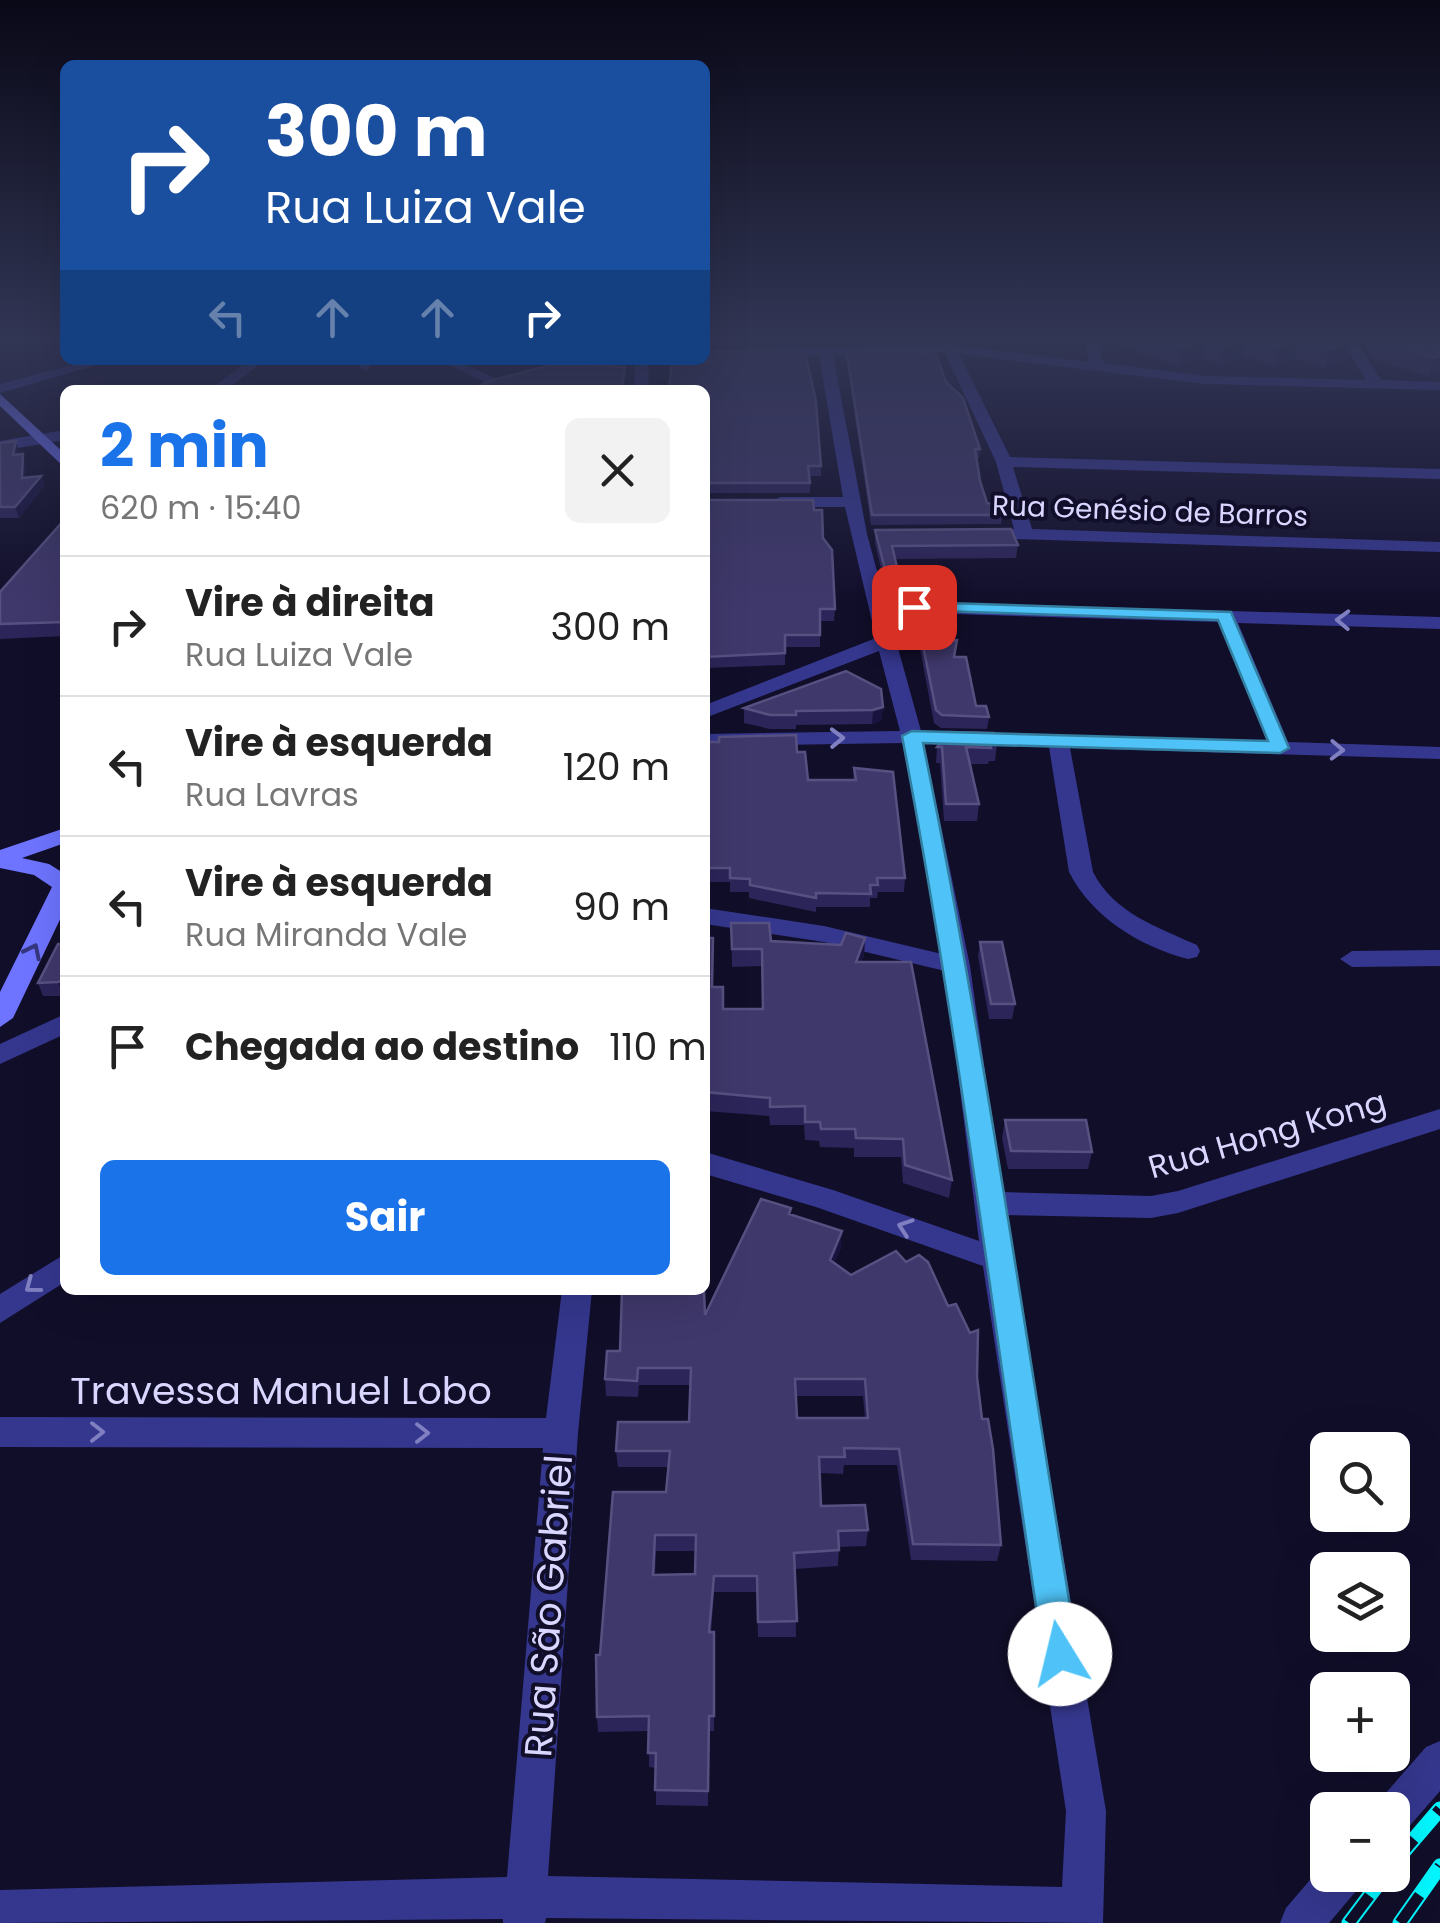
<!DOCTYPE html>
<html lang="pt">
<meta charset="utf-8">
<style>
body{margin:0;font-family:Poppins,sans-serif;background:#f2f2f2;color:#222;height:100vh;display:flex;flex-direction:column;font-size:38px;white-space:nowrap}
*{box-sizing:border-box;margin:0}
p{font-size:32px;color:#767676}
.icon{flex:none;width:55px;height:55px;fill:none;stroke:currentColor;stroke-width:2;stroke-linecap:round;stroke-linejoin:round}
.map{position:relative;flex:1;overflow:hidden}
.sheet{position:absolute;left:60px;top:385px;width:650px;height:910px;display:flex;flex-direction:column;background:#fff;border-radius:15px;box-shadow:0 10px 40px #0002}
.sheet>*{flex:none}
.hud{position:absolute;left:60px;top:60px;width:650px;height:305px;border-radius:15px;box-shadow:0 10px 40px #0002;background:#1a4fa0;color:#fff;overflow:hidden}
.fabs{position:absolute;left:1310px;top:1432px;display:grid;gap:20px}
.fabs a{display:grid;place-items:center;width:100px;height:100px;border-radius:15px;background:#fff;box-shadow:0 10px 40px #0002;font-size:50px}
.pin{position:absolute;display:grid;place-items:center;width:85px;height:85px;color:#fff;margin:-42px;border-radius:20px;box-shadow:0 5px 15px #0006}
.me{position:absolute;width:110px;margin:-55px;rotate:351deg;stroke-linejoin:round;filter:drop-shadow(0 0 8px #0008)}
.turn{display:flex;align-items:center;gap:35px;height:210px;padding:0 40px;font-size:45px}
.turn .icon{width:130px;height:130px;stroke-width:2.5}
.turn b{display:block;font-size:70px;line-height:85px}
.lanes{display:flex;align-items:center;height:95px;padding:0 40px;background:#0003;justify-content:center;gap:50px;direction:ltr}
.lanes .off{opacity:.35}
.round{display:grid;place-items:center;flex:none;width:105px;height:105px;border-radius:15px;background:#f2f2f2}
.overview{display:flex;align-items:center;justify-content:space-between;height:170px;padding:0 40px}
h1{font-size:60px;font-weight:700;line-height:75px;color:#1a73e8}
.action{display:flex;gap:20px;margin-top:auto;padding:20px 40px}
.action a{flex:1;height:115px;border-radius:15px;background:#1a73e8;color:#fff;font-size:40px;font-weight:700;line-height:115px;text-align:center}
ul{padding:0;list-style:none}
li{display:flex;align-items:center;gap:30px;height:140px;padding:0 40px;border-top:2px solid #e0e0e0}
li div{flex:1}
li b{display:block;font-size:38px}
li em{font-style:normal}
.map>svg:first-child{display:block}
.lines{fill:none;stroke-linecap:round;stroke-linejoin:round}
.lane{fill:#35378e;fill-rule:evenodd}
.street{fill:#35378e;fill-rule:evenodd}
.secondary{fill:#6e74ff;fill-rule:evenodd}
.rail-casing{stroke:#03f7ff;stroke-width:15}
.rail{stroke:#110e2a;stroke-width:11;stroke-dasharray:34;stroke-linecap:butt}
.wall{fill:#2c2559;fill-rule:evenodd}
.shaded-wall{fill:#19143f}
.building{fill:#3f386b;stroke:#575182;stroke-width:2.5;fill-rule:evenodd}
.oneway{stroke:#7f7fc1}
.oneway2{stroke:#36377f}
.route{fill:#4fc3f7;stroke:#337fa1;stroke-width:2.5}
.labels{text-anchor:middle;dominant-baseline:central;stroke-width:8;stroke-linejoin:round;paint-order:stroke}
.far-street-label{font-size:28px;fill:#d9d7ff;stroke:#110e2a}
.street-label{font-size:32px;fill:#d9d7ff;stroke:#110e2a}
.near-street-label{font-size:38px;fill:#d9d7ff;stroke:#110e2a}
</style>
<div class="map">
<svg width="1440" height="1923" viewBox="0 0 1440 1923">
<rect width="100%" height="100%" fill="#110e2a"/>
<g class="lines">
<polygon class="lane" points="846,337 890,337 886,339 850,339"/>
<g class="street">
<path d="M940,337H950L955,345L1089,362L1083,337H1097L1103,363L1206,376L1366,380L1340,337H1354L1381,380L1440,382V390L1206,384L959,354L1010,457L1440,469V479L1013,467L1032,529L1440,542V552L980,538L971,533L974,529H1014L996,462L945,353L833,355L867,534L885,601L1440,617V629L1238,623L1288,742L1440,747V759L1070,748L1093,872C1114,913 1157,927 1197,945L1200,951L1197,957L1188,959C1139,946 1092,917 1069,872L1049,747L924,744L970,966L1002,1192L1151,1196L1178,1191L1440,1109V1129L1178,1213L1151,1218L1006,1215L1106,1811L1103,1923L546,1918L545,1923H503V1919L0,1923V1890L507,1877L543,1448L0,1447V1417L546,1418L562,1290H592L578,1433L548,1876L1062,1887L1066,1811L983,1266L816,1207L705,1174V1152L833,1190L979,1241L945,971L824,942L705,924V908L824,926L942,954L903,743L705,746V734L900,731L879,651L705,718V705L876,638L845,507H780L772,502L780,497H843L819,355L705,357V349L941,345ZM888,612L1218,622L1267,741L921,731Z"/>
<polygon points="91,360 114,360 0,393 0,384"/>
<polygon points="249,360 265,360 226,390 209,390"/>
<polygon points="362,360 376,360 366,371 359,367"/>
<polygon points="438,360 457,360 501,381 489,384"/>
<polygon points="635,360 649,360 648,390 634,390"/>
<polygon points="65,430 65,440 0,451 0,441"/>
<polygon points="1440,950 1440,966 1352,967 1340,959 1352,951"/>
<polygon points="65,1014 65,1034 0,1064 0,1044"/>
<polygon points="65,1254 65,1282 0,1323 0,1294"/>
<polygon points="1440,1741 1440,1791 1406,1830 1392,1836 1392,1810 1374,1810 1378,1802 1426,1747"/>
<polygon points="1327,1860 1328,1875 1363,1875 1357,1890 1329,1923 1280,1923 1286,1908"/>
</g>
<g class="secondary">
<polygon points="0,394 65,454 65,468 0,406"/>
<polygon points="65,828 65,843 22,858 49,864 65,874 65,909 13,1018 0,1027 0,992 52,887 34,875 0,868 0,850"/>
</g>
<defs>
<g id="rail">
<polyline points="1392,1865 1440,1809"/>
<polyline points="1349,1923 1385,1875"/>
<polyline points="1400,1923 1440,1866"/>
</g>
</defs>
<use href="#rail" class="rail-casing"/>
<use href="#rail" class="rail"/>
</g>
<g class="wall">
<polygon points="1110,337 1352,337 1353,339 1348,358 1324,368 1294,358 1273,366 1243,356 1220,365 1202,358 1178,367 1109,341"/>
<polygon points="1358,337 1440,337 1440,371 1429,377 1371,357"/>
<polygon points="847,354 980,449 979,458 976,458 980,481 987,503 1002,515 1001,524 871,525 847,363"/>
<polygon points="705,390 821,466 821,476 810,476 810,493 705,493"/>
<polygon points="16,441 19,455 23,454 26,465 25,478 41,476 44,486 19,518 0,518 0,443"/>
<polygon points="705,500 814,510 823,538 835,609 834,621 820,621 820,647 785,647 785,665 705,668"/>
<polygon points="65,519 65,636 0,639 0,592"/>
<polygon points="875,530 1018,545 1016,558 895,559 901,584 900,598 887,594 875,543"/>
<polygon points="919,626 947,636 946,641 955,657 976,706 989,717 987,729 941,728 934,723 918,638"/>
<polygon points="883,707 881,721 872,724 796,725 796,729 770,729 744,723 744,708"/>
<polygon points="705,742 797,752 808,780 853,780 854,768 905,878 904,892 878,892 877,898 870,898 870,907 816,907 816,912 749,898 749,892 730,892 730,882 705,882"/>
<polygon points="997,744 995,761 989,761 988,764 970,764 979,804 977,821 944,821 940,763 936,763 937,747"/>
<polygon points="731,923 771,941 841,945 865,938 864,955 861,962 952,1180 949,1198 903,1183 901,1157 854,1157 854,1148 820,1147 819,1141 805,1140 804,1125 770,1125 769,1116 705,1111 705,938 712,987 723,1009 762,1009 762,966 732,967"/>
<polygon points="980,942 1015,1004 1012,1019 989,1019 978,956"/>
<polygon points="58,944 63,996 43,996 38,983"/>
<polygon points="1005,1120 1092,1152 1088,1169 1008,1169 1002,1138"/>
<path d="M791,1215L841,1248L834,1263L977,1377L1001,1545L997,1561L911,1560L897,1465H844L843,1474L820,1473L821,1506L868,1530L866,1546L839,1547L838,1566L795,1569L796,1637H758L757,1592H714L711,1632H714V1731H709L708,1806L656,1805V1768L649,1767V1731L598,1732L597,1717L600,1655L666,1492L668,1467H618L616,1451L689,1422L691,1385H639L638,1397L606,1396L605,1379L620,1351L705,1314ZM796,1396H863L865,1418H797ZM656,1551H696L695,1574L655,1575Z"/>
</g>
<g class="shaded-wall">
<polygon points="1247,337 1243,356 1220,365 1224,346"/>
<polygon points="1299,338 1294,358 1273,366 1277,347"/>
<polygon points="1206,339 1202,358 1178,367 1181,348"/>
<polygon points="1353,339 1348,358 1324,368 1329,349"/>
<polygon points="1440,355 1440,371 1429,377 1435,358"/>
<polygon points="16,441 19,452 16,465 13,455"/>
<polygon points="23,454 26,465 25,489 22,478"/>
<polygon points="41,476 44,486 19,518 15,507"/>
<polygon points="883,707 881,721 872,724 873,710"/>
<polygon points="865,938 864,955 854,980 856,962"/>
<polygon points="65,980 65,995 63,996 58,982"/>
<polygon points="842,1231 841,1248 828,1276 830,1260"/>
</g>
<g class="building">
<polygon points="1151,337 1352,337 1353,339 1329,349 1299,338 1277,347 1247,337 1224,346 1206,339 1181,348"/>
<polygon points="1375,337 1440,337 1440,355 1435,358"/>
<polygon points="886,349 936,355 946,382 963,398 980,449 975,449 980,481 987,503 997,505 1002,515 872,515 847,354"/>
<polygon points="705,351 796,351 797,357 806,357 816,401 821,466 808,466 810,483 705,483 705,390 669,390 672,360 705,360"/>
<polygon points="570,360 590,360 590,365 625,367 622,390 469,390 493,380"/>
<polygon points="16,441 13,455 23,454 22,478 41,476 15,507 0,507 0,443"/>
<polygon points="705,500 813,500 814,510 822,510 823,538 832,550 835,609 820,609 820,635 785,635 785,653 705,657"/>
<polygon points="65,519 65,622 0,624 0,592"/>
<polygon points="1011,529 1018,545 892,546 901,584 888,581 875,530"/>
<polygon points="933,618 949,624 942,641 957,640 954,657 966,657 976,706 986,706 989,717 942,715 936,710 919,626"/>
<polygon points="846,671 881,689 883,707 873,710 796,711 796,715 770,715 744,708"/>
<polygon points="948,732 994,733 997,744 990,745 991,748 966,747 979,804 946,804 942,747 937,747"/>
<polygon points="796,735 797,752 805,752 808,780 856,780 854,768 893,772 905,878 877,878 878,885 870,885 871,894 816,893 816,898 750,885 750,879 730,878 730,868 705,868 705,742 719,742 719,737"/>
<polygon points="731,923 769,923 771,941 841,945 846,933 865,938 856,962 911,962 952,1180 905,1165 903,1139 856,1138 855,1129 821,1129 820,1122 805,1122 805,1106 770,1107 770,1098 705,1092 705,938 713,938 712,987 723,987 723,1009 763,1009 762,949 732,949"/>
<polygon points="980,942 1002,942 1015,1004 991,1004"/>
<polygon points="58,944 65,944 65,980 58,982 38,983"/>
<polygon points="1005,1120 1086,1120 1092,1152 1011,1151"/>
<path d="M761,1199L791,1208L789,1214L842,1231L830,1260L851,1275L896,1251L906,1262L919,1255L928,1262L948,1306L956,1304L970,1333L978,1330L977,1377L982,1419H988L993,1449L1001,1545L913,1544L899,1449L844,1448L845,1457H819L821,1506L865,1505L868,1530L838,1531L839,1550L794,1553L797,1621L758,1622L757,1576H714L709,1632H714V1716H709L708,1791L655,1790L656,1753H648L649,1716L597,1717L596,1655H600L613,1492H666L670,1451H616L618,1422H689L691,1368H638L637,1381L605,1379L607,1351H620L622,1290H704L705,1315ZM795,1379H865L868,1418H797ZM655,1535H696L695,1574L653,1575Z"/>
</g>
<defs><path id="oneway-chevron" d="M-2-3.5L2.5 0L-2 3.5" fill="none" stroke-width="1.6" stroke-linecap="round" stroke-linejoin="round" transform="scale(2.5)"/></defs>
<g class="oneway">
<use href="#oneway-chevron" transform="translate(1343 620) rotate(-178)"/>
<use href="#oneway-chevron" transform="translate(837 738) rotate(-1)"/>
<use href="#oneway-chevron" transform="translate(1337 750) rotate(2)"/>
<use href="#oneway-chevron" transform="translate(905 1227) rotate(-161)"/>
<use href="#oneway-chevron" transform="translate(32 1286) rotate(143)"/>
<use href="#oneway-chevron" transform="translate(97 1432)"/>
<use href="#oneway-chevron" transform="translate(422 1433)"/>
</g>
<use class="oneway2" href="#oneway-chevron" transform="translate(33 951) rotate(-64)"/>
<linearGradient id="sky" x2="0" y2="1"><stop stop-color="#090817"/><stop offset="0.56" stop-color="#323655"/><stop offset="1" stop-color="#323655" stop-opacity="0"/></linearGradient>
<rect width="1440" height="606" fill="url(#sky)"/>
<path class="route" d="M914,602L1231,612L1289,748L1280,753L923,743C985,1044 1027,1350 1078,1654L1073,1665L1060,1670L1048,1665L1043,1654C997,1348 960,1040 902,736L912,731L1268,741L1218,620L908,610V603Z"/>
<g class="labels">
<g class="far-street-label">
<text transform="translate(1150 511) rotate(2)">Rua Genésio de Barros</text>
</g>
<g class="street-label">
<text transform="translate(1267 1134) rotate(-16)">Rua Hong Kong</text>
</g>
<g class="near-street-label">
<text x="281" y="1390">Travessa Manuel Lobo</text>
<text transform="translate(548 1606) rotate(-86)">Rua São Gabriel</text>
</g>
</g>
</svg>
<div class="fabs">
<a><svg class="icon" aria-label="search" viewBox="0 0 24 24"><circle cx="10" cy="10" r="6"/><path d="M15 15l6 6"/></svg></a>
<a><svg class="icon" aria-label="layers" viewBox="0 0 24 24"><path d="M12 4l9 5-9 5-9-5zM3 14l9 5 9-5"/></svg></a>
<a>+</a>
<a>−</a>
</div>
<div class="pin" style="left:914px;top:607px;background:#d93025"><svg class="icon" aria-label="arrive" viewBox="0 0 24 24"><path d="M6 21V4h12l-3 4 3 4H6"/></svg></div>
<svg class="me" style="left:1060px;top:1654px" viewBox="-20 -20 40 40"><circle r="19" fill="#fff"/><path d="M0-13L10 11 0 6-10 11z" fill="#4fc3f7"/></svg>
<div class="hud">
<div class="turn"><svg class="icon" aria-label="right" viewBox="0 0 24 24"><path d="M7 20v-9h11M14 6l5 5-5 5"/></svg><div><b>300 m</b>Rua Luiza Vale</div></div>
<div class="lanes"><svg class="icon off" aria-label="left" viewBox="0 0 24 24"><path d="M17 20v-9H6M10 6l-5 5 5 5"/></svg><svg class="icon off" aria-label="ahead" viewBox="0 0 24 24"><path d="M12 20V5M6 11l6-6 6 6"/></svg><svg class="icon off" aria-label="ahead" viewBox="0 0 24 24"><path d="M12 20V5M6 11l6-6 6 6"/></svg><svg class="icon" aria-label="right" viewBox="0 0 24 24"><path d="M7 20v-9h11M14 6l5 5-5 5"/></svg></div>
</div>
<section class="sheet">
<div class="overview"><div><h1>2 min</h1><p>620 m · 15:40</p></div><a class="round"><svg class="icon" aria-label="close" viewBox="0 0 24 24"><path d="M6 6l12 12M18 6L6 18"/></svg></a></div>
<ul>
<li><svg class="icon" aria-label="right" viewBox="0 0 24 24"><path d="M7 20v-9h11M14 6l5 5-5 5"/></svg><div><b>Vire à direita</b><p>Rua Luiza Vale</p></div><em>300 m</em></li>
<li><svg class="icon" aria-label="left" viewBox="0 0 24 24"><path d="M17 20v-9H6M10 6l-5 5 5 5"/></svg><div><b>Vire à esquerda</b><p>Rua Lavras</p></div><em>120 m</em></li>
<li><svg class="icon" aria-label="left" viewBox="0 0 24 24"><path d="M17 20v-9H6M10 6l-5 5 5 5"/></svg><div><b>Vire à esquerda</b><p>Rua Miranda Vale</p></div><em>90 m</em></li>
<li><svg class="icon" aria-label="arrive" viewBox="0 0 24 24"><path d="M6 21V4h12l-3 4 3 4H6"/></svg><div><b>Chegada ao destino</b></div><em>110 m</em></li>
</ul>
<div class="action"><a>Sair</a></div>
</section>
</div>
